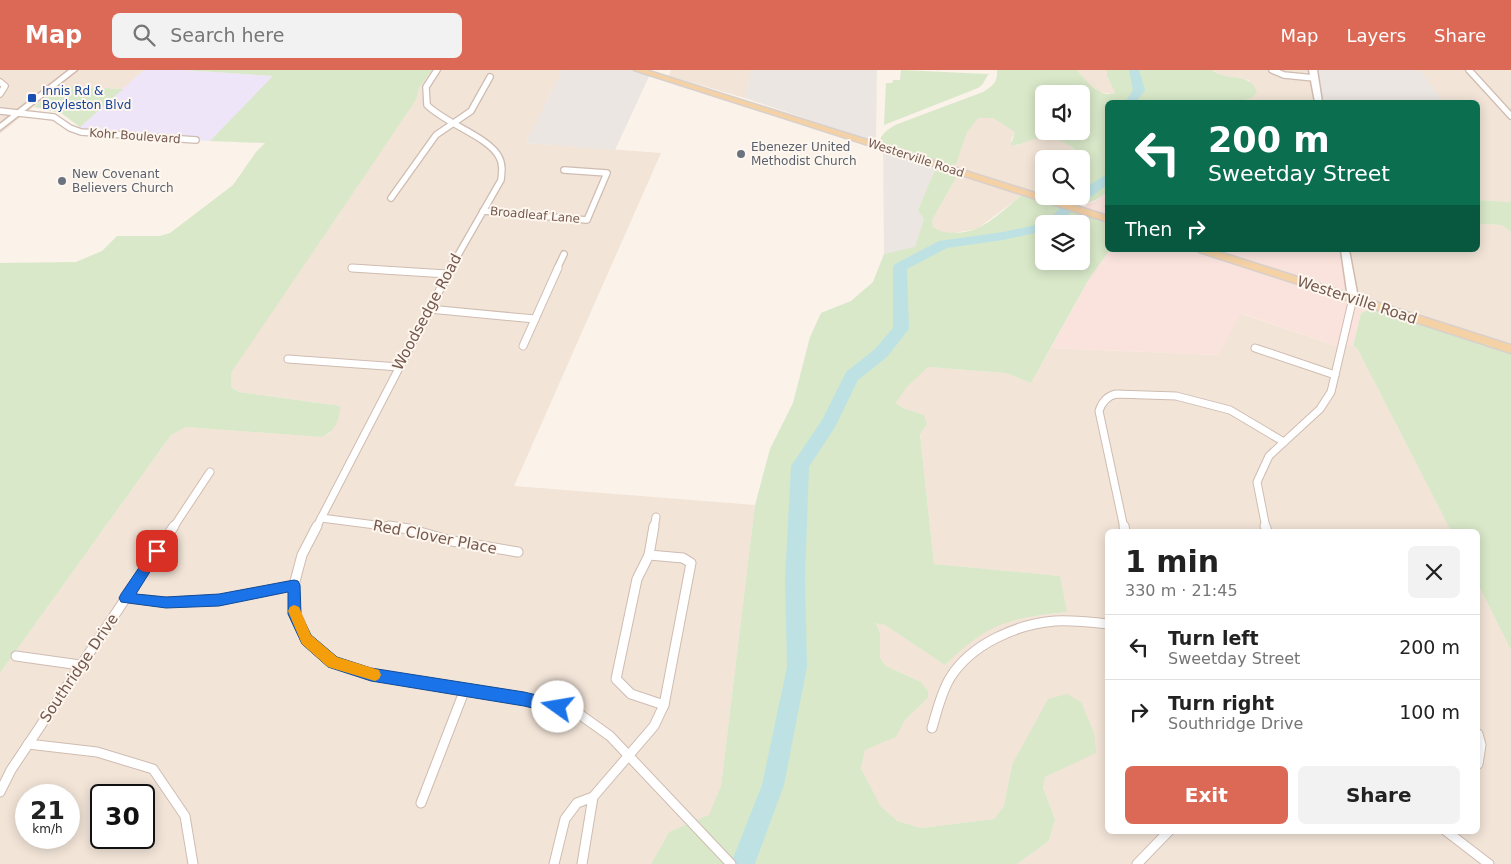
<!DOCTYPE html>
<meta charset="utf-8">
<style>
body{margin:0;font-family:"DejaVu Sans",sans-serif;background:#f2f2f2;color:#222;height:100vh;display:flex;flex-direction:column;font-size:19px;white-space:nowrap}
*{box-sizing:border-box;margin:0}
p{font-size:16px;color:#767676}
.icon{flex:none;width:28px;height:28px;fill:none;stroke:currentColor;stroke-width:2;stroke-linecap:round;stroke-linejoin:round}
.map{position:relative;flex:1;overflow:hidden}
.side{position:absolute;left:1105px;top:459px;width:375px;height:305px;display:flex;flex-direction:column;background:#fff;border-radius:8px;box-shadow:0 2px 12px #0003}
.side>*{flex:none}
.banner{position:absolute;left:1105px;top:30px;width:375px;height:152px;border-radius:8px;box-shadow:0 2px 12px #0003;background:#0b6e4f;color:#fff;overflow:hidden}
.fabs{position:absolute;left:1035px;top:15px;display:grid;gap:10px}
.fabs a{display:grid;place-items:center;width:55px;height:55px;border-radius:8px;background:#fff;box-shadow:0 2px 12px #0003;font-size:25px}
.speed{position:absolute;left:15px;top:714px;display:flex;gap:10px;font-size:25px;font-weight:700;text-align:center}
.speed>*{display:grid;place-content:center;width:65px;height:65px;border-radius:50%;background:#fff;box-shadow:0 2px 12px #0003;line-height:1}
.speed small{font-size:12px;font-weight:400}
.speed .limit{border:2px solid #111;border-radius:8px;background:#fff;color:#111}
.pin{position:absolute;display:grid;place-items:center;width:42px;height:42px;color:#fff;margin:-21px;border-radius:10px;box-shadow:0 2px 8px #0006}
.me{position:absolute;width:55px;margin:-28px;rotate:283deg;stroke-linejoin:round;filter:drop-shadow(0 0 4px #0008)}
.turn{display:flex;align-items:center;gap:18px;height:105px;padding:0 20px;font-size:22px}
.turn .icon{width:65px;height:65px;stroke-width:2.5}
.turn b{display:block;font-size:35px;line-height:42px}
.then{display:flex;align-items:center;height:48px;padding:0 20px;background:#0003;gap:10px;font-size:19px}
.round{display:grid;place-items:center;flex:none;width:52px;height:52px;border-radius:8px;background:#f2f2f2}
.summary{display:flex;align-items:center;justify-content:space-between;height:85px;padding:0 20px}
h1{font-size:30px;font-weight:700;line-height:38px}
.cta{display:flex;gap:10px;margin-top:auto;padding:10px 20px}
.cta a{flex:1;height:58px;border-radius:8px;background:#dc6956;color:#fff;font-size:20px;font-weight:700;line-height:58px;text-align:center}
.cta a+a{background:#f2f2f2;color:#222}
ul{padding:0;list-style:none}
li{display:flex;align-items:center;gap:15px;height:65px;padding:0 20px;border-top:1px solid #e0e0e0}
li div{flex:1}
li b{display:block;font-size:19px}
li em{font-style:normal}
header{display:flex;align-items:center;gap:30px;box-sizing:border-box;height:70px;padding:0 25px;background:#dc6956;color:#fff}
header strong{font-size:24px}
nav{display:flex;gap:28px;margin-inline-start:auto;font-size:18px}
.search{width:350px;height:45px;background:#f2f2f2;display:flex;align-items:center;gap:12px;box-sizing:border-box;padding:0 18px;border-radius:8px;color:#767676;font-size:19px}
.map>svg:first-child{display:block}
.residential{fill:#f2e4d7;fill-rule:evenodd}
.commercial{fill:#fbe3dd}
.industrial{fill:#ece6e2}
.education{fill:#efe5f8}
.green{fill:#d8e8c8;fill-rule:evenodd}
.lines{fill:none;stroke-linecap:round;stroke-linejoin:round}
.river{fill:#bee2e4;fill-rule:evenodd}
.street-far2-casing{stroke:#cfbcb2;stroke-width:8}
.street-far1-casing{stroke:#cfbcb2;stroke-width:9}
.street-casing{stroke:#cfbcb2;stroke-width:11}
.secondary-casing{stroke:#d1bbb0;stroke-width:3}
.primary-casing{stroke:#d8d0cd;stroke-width:3}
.street-far2{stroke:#fff;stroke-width:5.5}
.street-far1{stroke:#fff;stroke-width:7}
.street{stroke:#fff;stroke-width:9}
.secondary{fill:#fff;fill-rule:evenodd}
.primary{fill:#f5d1a6;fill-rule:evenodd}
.route{fill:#1a73e8;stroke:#114b97}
.slow{fill:#f59e0b}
.transit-dot{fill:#1a4fb4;stroke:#fef7ef;stroke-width:2}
.worship-dot{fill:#6b7280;stroke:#fef7ef;stroke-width:2}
.labels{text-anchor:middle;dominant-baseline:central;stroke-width:4;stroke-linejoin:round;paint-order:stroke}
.far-transit-label{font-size:12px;fill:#164399;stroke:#fef7ef;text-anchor:start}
.far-street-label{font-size:12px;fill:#74584e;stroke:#fef7ef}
.far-worship-label{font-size:12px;fill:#5b616d;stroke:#fef7ef;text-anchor:start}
.street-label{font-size:15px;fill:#74584e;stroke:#fef7ef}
</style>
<header>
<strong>Map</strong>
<div class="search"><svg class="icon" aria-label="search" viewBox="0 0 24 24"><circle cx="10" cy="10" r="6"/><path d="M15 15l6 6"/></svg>Search here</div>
<nav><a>Map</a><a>Layers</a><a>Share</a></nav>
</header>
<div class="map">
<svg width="1511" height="794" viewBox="0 0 1511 794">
<rect width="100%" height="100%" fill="#fbf2e9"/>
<g class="residential">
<polygon points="0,0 144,0 123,19 59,16 0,64"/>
<path d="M432,0H562L526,73L661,83L514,416L755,435L721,716L710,745L669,762L651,794H0V603L171,365L186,357L322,367L330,363L340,336L239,322L231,317L230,303L416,30L419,18ZM26,725H69V768H26ZM101,725H144V768H101Z"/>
<polygon points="671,0 751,0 745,28 669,6"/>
<polygon points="1077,0 1107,0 1107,6 1115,23 1112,24 1100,22 1085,10"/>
<polygon points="1212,0 1314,0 1320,32 1234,32 1252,28 1249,10 1221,5"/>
<polygon points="1419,0 1511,0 1511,132 1478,130 1478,32 1444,32"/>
<polygon points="983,47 993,48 1008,56 1015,62 1011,70 1016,76 1036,68 1048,68 1065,72 1084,88 1088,96 1081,106 1081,89 1044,89 1044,126 1053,126 1048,134 1021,126 977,159 954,163 938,162 933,157 932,150 957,106 954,103 951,95 956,93 967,63 978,48"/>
<polygon points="1478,154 1502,155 1511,162 1511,283 1379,241 1366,241 1354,216 1347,180 1478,180"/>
<polygon points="1240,243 1336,276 1353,276 1357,278 1451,461 1108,461 1108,761 1478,761 1478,514 1511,580 1511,794 1017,794 1049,771 1055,749 1043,718 1045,707 1096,682 1012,695 1004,736 994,749 921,758 897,751 881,738 861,700 865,680 896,667 905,650 928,628 928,621 921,612 886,596 880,588 880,563 876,552 885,555 945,595 967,573 996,555 1022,547 1066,542 1060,506 934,494 920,363 924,345 903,338 896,333 906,318 928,297 1006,303 1031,313 1051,278 1218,285"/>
</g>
<g class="commercial">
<polygon points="1107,122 1107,153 1080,144 1088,133 1094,132"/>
<polygon points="1110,180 1347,180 1354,216 1366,241 1361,243 1353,276 1336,276 1241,243 1218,285 1051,278 1089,209"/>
</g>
<g class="industrial">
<polygon points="562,0 652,0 615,80 526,73"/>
<polygon points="751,0 877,0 876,72 745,28"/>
<polygon points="1314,0 1419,0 1444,32 1320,32"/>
<polygon points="883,74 940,91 918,140 925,149 915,178 884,184"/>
</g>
<polygon class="education" points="144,0 184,0 274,6 210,71 75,61"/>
<g class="green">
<path d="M184,0H432L419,18L416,30L231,303V317L239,322L340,336C340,350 334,362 322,367L186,357L171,365L0,603V193L76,192L102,181L117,166H160L170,163L233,115L256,82L265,73L210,71L273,6Z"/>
<polygon points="901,0 987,4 989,3 982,15 978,18 884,55 886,13 892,13 893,10 900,10"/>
<path d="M997,0H1077C1085,10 1101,29 1115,23L1107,6V0H1212C1226,12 1250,1 1257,22L1252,28L1234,32H1108L1107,122C1088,137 1087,133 1064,126H1081V106L1088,96C1079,77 1056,64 1034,69C1027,71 1020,76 1011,75L1015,62L993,48H978L967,63L956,94L951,95L880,72C880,64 889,59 895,55L983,22C993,16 998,12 997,0ZM1044,24H1081V61H1044Z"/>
<polygon points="59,16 123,19 80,57 61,43 34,37"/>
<path d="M936,98L957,106L932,150L933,157C943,165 966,164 978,158C993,151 1008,136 1022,125L1107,153L1108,180H1110L1089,209L1031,313L1006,303L928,297L906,318L896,333L903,338L924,345L927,354L920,364L934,494L1060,506L1067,542C1008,548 988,553 945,595L885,555L876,553L880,563V588L886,596L921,612L928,621V628L905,650L896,667L865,680L861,699L881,737L897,751L921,758L994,749L1004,736L1012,695L1048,629L1067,624L1081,632L1094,663L1096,683L1045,707L1043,718L1055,749L1049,771L1017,794H651L669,762L709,745L721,716L755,435L770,379L793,333L810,267L821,243L851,231L873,212L884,184L915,177L924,149L918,140ZM1044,154H1081V191H1044Z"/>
<polygon points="1478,130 1511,132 1511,162 1502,155 1478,154"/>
<polygon points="1366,241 1379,241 1511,283 1511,580 1478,514 1478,461 1451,461 1357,278 1353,276 1361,243"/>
</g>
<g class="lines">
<g class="river">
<polygon points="1129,0 1139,0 1145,20 1136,32 1125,32 1133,20"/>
<path d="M1108,103V114L1079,136H1069L1067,133C1071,127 1075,126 1081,126V121Z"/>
<polygon points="1065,137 1070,138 1072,141 1059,154 1044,154 1044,161 1003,170 947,178 907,199 909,259 887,287 858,310 835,357 809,397 805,509 807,597 784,715 756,791 755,794 733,794 732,791 762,715 787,597 785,509 791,396 822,350 846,302 875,279 893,258 893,197 895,194 939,171 1003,162 1045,153 1060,138"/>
</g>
<defs>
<g id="street-far2">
<path d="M437,0L426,17L427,35C446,54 489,67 499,87C503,94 502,102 501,110L450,199"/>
<polyline points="1272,0 1284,5 1314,8"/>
<polyline points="1469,0 1511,46"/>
<polyline points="0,12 5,16 0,24"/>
<polyline points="0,41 54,47 70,58 81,62 196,70"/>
<polyline points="391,128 436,65 471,41 490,7"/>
<polyline points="483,141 587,150 607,103 564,100"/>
<polyline points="352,198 370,199"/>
<polyline points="557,199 564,184"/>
</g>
<g id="street-far1">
<polyline points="352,198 447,204"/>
<polyline points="429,239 535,249"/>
<polyline points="523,276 558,198"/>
<polyline points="1255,278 1335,305"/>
<polyline points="288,289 399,297"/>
<polyline points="321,448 399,458"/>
<polyline points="173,458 210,402"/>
<polyline points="316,458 451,198"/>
<polyline points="654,458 656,447"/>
<path d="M1124,458L1099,341C1102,332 1107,326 1116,324L1176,326L1230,340L1284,372"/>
<polyline points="1266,458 1257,412 1269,386 1320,339 1331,322 1353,228"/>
</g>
<g id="street">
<polyline points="317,456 302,485 294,515 294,544 307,570 333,593 371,604 524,629 575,641 610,666 731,794"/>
<polyline points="389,456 409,459 452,471 518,482"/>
<polyline points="654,456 649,485 637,509 616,609 631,624 664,635"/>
<polyline points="1124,456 1125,461"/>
<polyline points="1265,456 1267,461"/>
<polyline points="126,528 166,532 219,530 294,515"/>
<polyline points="16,586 80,595"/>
<path d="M932,658C937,641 941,623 950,608C971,574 1017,554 1055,551C1072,550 1090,552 1108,554"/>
<polyline points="1478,664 1481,675 1478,694"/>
<polyline points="28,674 97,682 153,699 185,746 193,794"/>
<polyline points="0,722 11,700 174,456"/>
<polyline points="421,733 465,619"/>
<polyline points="1446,761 1489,794"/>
<polyline points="554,794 565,749 577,733 593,727"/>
<polyline points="582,794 593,727 654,656 664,635 691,493 683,488 649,485"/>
<polyline points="1137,794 1169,761"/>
</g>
<g id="secondary">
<polygon points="69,0 77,0 0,60 0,54"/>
<polygon points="1309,0 1317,0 1322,32 1315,32"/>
<polygon points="1341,180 1349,180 1358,228 1356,230 1350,230 1348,228"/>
</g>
<g id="primary">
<polygon points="634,0 646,0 1108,146 1108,152"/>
<polygon points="1198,180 1213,180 1511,275 1511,283 1199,182"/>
</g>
</defs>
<use href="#street-far2" class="street-far2-casing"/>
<use href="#street-far1" class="street-far1-casing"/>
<use href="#street" class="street-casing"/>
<use href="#secondary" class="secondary-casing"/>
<use href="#primary" class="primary-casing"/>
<use href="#street-far2" class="street-far2"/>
<use href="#street-far1" class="street-far1"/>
<use href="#street" class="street"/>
<use href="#secondary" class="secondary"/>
<use href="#primary" class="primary"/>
</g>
<polygon class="route" points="157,476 162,477 163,481 136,524 166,527 219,524 294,510 298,511 300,515 301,544 311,565 337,587 371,598 524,622 558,630 563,632 565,637 563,642 558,644 524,636 371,611 328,597 302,574 288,544 288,522 219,536 166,538 121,532 119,528 121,524 153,477"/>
<polygon class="slow" points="294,535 299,537 311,565 337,587 379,600 381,605 379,609 375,611 328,597 302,574 288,541 290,537"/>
<rect class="transit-dot" x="27" y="23" width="10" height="10" rx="2.5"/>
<g class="worship-dot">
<circle cx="741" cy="84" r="5"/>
<circle cx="62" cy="111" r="5"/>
</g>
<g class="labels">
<g class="far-transit-label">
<text x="42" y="21">Innis Rd &amp;<tspan x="42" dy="14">Boyleston Blvd</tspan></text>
</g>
<g class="far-street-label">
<text transform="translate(135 66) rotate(4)">Kohr Boulevard</text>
<text transform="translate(916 88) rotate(18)">Westerville Road</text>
<text transform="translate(535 145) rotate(5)">Broadleaf Lane</text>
</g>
<g class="far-worship-label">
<text x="751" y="77">Ebenezer United<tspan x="751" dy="14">Methodist Church</tspan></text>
<text x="72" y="104">New Covenant<tspan x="72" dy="14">Believers Church</tspan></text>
</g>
<g class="street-label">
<text transform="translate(1357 230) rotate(18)">Westerville Road</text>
<text transform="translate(427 242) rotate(-62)">Woodsedge Road</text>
<text transform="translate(435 467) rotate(11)">Red Clover Place</text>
<text transform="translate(79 598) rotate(-56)">Southridge Drive</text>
</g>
</g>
</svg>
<div class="fabs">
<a><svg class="icon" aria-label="sound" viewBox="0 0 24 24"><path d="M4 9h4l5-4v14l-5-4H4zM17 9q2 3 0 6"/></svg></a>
<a><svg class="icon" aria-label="search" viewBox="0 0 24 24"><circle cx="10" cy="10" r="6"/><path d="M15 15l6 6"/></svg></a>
<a><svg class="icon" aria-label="layers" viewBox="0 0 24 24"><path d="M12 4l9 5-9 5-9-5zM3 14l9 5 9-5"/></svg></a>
</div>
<div class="speed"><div>21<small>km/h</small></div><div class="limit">30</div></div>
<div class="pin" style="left:157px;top:481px;background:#d93025"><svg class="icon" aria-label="arrive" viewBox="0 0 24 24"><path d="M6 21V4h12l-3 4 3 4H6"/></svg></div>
<svg class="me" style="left:558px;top:637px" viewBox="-20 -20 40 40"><circle r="19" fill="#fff"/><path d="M0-13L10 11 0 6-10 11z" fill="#1a73e8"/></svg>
<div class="banner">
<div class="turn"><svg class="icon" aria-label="left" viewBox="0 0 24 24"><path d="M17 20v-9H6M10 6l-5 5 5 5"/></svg><div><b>200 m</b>Sweetday Street</div></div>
<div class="then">Then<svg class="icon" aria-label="right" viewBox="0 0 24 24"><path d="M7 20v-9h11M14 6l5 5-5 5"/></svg></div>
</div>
<section class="side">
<div class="summary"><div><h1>1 min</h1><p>330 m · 21:45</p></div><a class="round"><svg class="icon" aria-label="close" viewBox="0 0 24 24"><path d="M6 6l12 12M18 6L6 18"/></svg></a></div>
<ul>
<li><svg class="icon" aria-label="left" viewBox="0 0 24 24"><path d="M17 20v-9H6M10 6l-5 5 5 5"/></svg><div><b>Turn left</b><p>Sweetday Street</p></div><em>200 m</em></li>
<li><svg class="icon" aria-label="right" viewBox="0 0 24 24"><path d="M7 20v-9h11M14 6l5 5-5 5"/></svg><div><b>Turn right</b><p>Southridge Drive</p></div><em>100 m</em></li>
</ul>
<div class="cta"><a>Exit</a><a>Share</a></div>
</section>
</div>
